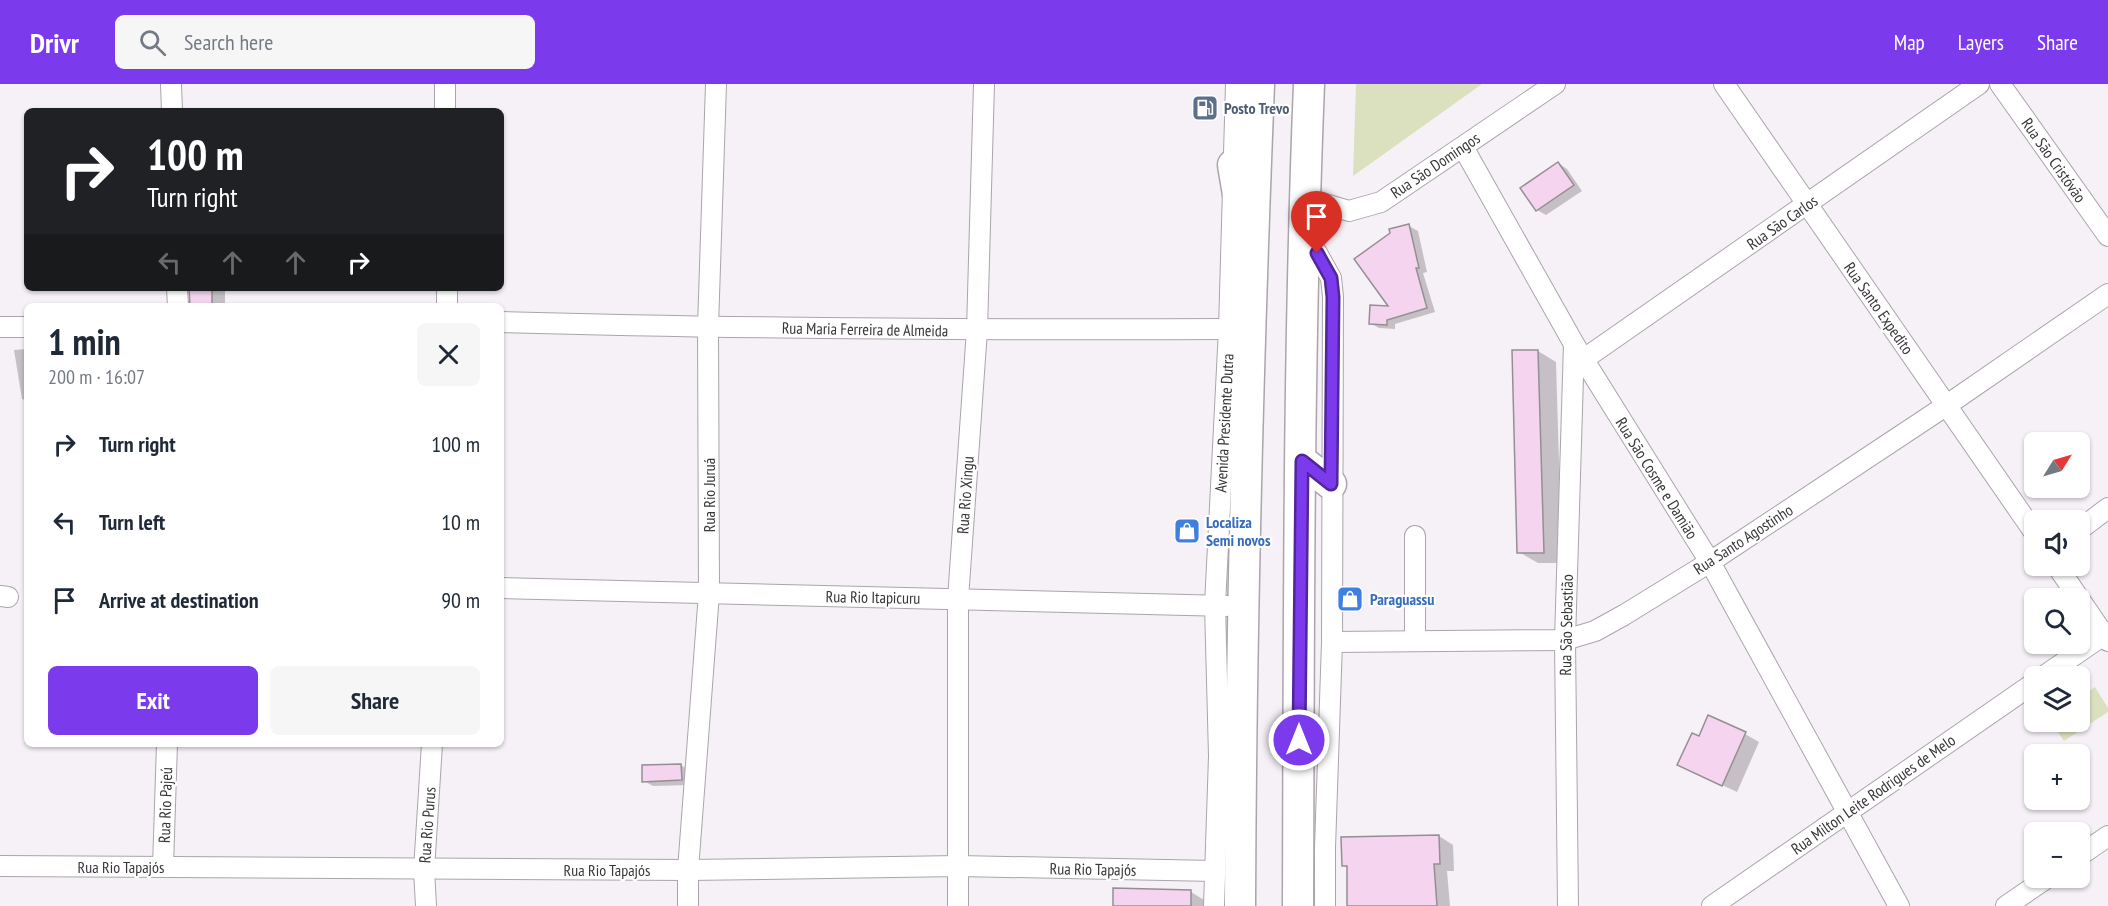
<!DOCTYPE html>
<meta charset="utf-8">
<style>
body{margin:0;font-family:"PT Sans Narrow",sans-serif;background:#f6f6f7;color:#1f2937;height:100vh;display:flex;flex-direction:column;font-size:22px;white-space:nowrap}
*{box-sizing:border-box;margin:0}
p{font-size:20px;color:#747a83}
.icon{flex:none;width:33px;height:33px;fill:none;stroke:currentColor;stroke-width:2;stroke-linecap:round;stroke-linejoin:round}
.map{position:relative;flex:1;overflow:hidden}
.details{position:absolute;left:24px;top:219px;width:480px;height:444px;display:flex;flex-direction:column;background:#fff;border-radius:9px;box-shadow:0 2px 4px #0004}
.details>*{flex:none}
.banner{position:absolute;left:24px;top:24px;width:480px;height:183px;border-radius:9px;box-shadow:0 2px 4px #0004;background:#202124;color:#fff;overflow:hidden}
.needle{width:39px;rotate:53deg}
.fabs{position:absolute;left:2024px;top:348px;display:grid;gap:12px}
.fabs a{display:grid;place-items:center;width:66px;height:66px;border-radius:9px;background:#fff;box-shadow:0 2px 4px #0004;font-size:30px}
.pin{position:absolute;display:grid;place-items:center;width:51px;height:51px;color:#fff;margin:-62px -26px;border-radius:50% 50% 50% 0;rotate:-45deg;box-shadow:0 0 6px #0007}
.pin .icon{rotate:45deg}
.me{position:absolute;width:66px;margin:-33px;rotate:0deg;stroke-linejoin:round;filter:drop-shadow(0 0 4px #0008)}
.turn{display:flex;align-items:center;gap:21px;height:126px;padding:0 24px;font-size:27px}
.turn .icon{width:78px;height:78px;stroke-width:2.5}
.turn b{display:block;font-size:42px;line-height:51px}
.lanes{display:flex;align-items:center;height:57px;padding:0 24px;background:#0003;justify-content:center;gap:30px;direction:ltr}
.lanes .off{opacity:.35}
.round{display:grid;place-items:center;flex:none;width:63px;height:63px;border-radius:9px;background:#f6f6f7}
.overview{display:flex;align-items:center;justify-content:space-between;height:102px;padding:0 24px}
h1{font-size:36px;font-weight:600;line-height:45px}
.cta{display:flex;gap:12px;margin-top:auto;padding:12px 24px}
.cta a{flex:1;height:69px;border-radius:9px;background:#7c3aed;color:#fff;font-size:24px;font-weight:600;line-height:69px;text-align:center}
.cta a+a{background:#f6f6f7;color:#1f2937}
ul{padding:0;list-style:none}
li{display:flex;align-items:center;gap:18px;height:78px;padding:0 24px}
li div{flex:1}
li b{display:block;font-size:22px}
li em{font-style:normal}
header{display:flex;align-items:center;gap:36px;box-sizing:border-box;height:84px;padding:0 30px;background:#7c3aed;color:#fff}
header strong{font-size:28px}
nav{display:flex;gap:33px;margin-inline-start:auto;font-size:21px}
.search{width:420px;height:54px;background:#f6f6f7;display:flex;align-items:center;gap:15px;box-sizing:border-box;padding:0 21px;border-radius:9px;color:#747a83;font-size:22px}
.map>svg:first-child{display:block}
.green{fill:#dbe1bf}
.shadow{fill:#0003}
.building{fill:#f5d4ef;stroke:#948f93;stroke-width:1.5}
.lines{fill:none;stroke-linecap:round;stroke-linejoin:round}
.minor-casing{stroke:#aaa5ab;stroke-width:22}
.highway-casing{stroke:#aaa5ab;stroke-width:33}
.minor{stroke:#fff;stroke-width:20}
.highway{stroke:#fff;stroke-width:30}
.route-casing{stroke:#51269a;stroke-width:15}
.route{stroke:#7c3aed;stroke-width:10}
.labels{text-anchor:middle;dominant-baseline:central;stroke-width:4.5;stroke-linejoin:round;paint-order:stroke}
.service-label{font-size:16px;font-weight:bold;fill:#4e5e75;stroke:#fff;text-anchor:start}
.street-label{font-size:16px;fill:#383638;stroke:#fff}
.shop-label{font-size:16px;font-weight:bold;fill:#366cbe;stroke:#fff;text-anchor:start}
</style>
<header>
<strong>Drivr</strong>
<div class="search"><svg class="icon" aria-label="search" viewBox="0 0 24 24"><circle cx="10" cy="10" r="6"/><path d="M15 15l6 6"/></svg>Search here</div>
<nav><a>Map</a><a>Layers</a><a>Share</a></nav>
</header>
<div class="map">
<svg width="2108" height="822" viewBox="0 0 2108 822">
<rect width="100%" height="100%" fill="#f6f1f7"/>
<g class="green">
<polygon points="1356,0 1482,0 1353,92"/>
<polygon points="2095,603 2108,624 2108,628 2064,657 2051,638 2079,638 2079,614"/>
</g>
<g class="shadow">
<polygon points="1558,79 1567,85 1582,107 1546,131 1537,126"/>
<polygon points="1409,142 1418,147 1427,188 1423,189 1435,228 1395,240 1395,245 1379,244 1370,239 1392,224"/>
<polygon points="190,204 225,204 225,222 191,222"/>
<polygon points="27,265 27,317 22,315 14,266"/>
<polygon points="1538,267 1556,278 1562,479 1538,479 1519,468"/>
<polygon points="1745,650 1759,658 1737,708 1679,681"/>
<polygon points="681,681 690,687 691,701 653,702 644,697"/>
<polygon points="1439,752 1453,761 1454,787 1447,787 1450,822 1349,822 1348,784 1343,781"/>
<polygon points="1191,808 1209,819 1209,822 1114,822"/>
</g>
<g class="building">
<polygon points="1558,78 1574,101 1536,127 1520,104"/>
<polygon points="1409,140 1419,184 1416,184 1427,224 1387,236 1387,241 1369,240 1370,221 1388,222 1354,175 1390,149 1389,145"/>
<polygon points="189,204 212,204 212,222 190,222"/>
<polygon points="1512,266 1538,266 1544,469 1517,469"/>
<polygon points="1708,631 1746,648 1722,702 1677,681 1692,649 1699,652"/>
<polygon points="681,680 682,696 642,698 642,681"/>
<polygon points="1439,751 1440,780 1434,780 1437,822 1347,822 1347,782 1342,782 1341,753"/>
<polygon points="1113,804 1191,806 1191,822 1113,822"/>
</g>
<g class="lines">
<defs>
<g id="minor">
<polyline points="171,0 172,27"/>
<polyline points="445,0 445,27"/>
<polyline points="1724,0 2034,448"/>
<polyline points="2000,0 2108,152"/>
<polyline points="1463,63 1574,260 1710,478 1899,822"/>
<polyline points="1305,114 1349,127 1381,118 1555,0"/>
<polyline points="1304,153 1317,169 1331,194 1333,213 1332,558 1325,764 1325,822"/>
<polyline points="177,204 178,222"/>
<polyline points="447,204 447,222"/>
<path d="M501,238C744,245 986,246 1229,245"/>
<polyline points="0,243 27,243"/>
<polyline points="1584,275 1979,0"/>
<polyline points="2079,446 2108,424"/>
<polyline points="2057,482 2108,557"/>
<polyline points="501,504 1227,522"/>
<polyline points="0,512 8,513"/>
<polyline points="1415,557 1415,452"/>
<polyline points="1332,558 1565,556 1595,547 1624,531 1710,478 1947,321 2108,210"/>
<polyline points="2044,592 2108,548"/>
<polyline points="2079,772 2108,752"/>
<polyline points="0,782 688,786 959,782 1215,787"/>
<polyline points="163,783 167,660"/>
<polyline points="426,822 424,786 432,660"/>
<polyline points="688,822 688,786 709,509 708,243 716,0"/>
<polyline points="958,822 958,515 977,246 984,0"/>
<polyline points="1214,822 1219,672 1215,521 1229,245 1236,0"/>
<polyline points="1568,822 1565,556 1574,260"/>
<polyline points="1712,822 2034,599"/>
<polyline points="2006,822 2047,794"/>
</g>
<g id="highway">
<polyline points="1233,81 1241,128"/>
<polyline points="1302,377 1331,400"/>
<path d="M1240,822C1241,548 1248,274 1259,0"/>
<path d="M1298,822C1299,548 1298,274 1309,0"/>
</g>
</defs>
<use href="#minor" class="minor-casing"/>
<use href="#highway" class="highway-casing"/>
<use href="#minor" class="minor"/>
<use href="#highway" class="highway"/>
</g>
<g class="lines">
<defs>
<polyline id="route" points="1299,656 1302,377 1331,400 1333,213 1331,194 1317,169"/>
</defs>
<use href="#route" class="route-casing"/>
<use href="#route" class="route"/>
</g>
<defs>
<symbol id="fuel-square" viewBox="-11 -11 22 22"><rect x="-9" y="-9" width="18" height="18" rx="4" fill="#5c6f8a" stroke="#fff"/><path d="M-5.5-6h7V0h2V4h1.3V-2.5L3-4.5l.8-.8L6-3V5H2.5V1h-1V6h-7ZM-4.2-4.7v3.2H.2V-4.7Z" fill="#fff"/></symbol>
<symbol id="shop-square" viewBox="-11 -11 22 22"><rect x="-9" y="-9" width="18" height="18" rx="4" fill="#3f7fe0" stroke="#fff"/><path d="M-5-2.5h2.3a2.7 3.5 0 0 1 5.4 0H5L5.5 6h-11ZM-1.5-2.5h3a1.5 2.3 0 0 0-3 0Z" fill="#fff"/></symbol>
</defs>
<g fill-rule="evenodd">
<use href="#fuel-square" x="1190" y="9" width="30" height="30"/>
<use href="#shop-square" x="1172" y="432" width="30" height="30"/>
<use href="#shop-square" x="1335" y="500" width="30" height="30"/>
</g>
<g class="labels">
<g class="service-label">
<text x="1224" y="24">Posto Trevo</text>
</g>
<g class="street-label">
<text transform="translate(2054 76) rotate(55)">Rua São Cristóvão</text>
<text transform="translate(1435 81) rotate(-34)">Rua São Domingos</text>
<text transform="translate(1782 138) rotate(-35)">Rua São Carlos</text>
<text transform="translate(1879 224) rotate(55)">Rua Santo Expedito</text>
<text transform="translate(865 245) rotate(1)">Rua Maria Ferreira de Almeida</text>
<text transform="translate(1224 339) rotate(-87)">Avenida Presidente Dutra</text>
<text transform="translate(1657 394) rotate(58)">Rua São Cosme e Damião</text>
<text transform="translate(709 411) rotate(-90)">Rua Rio Juruá</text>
<text transform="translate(965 411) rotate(-86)">Rua Rio Xingu</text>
<text transform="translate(1743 455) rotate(-33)">Rua Santo Agostinho</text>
<text transform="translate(873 513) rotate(1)">Rua Rio Itapicuru</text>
<text transform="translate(1566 541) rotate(-89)">Rua São Sebastião</text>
<text transform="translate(1873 710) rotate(-35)">Rua Milton Leite Rodrigues de Melo</text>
<text transform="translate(165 721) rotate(-88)">Rua Rio Pajeú</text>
<text transform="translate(427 741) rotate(-86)">Rua Rio Purus</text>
<text x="121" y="783">Rua Rio Tapajós</text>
<text transform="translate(1093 785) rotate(1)">Rua Rio Tapajós</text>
<text x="607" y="786">Rua Rio Tapajós</text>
</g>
<g class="shop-label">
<text x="1206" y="438">Localiza<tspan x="1206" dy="18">Semi novos</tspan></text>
<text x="1370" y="515">Paraguassu</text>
</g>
</g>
</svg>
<div class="fabs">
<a><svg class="needle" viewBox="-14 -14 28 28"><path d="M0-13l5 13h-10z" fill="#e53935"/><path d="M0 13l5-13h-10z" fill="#747a83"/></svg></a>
<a><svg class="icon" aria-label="sound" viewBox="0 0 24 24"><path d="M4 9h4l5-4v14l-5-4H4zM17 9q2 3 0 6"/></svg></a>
<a><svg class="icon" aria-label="search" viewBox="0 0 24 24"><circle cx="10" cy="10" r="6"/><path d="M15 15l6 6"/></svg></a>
<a><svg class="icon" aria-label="layers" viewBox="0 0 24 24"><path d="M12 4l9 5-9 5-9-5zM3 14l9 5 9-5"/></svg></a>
<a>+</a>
<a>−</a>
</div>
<div class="pin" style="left:1317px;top:169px;background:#d93025"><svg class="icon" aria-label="arrive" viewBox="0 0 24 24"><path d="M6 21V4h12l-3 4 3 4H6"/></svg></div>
<svg class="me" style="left:1299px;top:656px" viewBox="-20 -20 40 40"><circle r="17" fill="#7c3aed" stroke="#fff" stroke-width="3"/><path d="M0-11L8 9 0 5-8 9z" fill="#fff"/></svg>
<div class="banner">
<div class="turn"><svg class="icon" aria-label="right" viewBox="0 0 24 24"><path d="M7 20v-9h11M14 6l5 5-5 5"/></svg><div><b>100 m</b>Turn right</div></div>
<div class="lanes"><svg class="icon off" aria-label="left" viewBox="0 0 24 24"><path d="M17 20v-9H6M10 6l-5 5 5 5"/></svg><svg class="icon off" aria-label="ahead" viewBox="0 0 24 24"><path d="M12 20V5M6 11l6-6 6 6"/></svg><svg class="icon off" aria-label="ahead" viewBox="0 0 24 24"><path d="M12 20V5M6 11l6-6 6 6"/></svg><svg class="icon" aria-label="right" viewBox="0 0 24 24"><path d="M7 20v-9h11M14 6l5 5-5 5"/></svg></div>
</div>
<section class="details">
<div class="overview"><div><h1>1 min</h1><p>200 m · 16:07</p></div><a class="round"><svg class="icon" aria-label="close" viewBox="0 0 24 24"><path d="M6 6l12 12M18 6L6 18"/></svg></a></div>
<ul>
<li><svg class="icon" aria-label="right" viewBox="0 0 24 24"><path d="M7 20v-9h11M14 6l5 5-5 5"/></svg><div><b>Turn right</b></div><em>100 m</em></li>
<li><svg class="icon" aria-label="left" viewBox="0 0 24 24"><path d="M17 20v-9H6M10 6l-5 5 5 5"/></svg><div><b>Turn left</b></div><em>10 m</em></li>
<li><svg class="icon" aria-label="arrive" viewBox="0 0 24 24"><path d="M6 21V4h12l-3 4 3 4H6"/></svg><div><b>Arrive at destination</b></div><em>90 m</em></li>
</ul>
<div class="cta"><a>Exit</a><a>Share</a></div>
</section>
</div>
